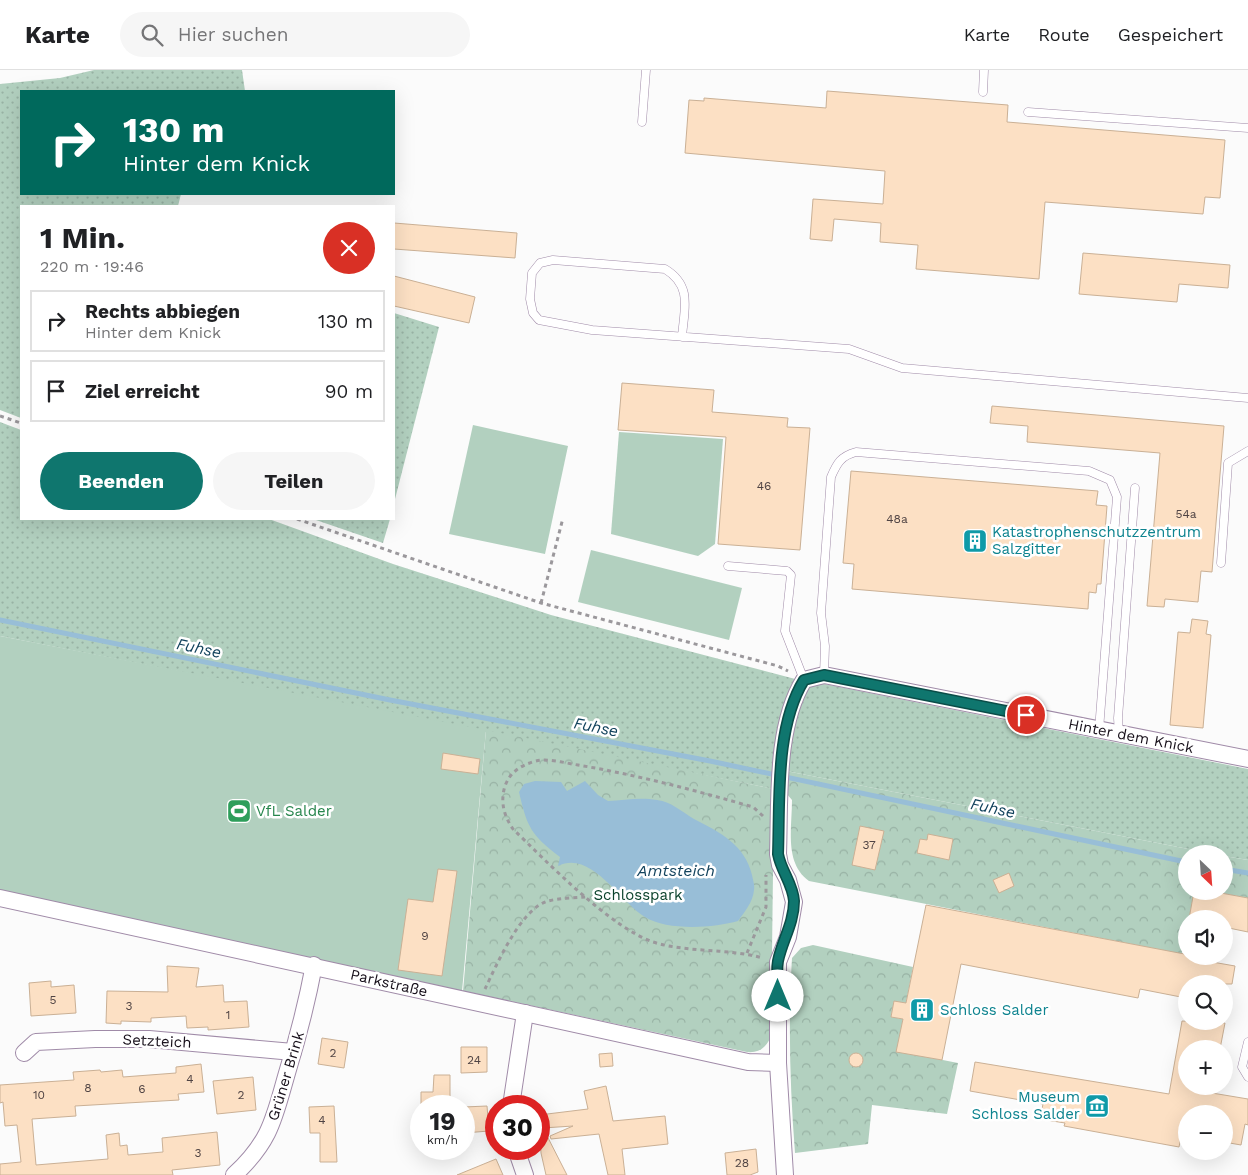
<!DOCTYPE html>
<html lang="de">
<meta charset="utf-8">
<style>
body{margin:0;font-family:"Work Sans",sans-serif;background:#f6f6f6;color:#202124;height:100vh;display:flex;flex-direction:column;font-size:19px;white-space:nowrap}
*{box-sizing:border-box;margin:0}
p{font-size:16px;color:#757577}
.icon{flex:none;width:28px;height:28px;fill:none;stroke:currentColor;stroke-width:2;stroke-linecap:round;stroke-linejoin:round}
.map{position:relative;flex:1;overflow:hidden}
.details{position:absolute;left:20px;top:135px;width:375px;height:315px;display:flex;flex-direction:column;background:#fff;border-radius:0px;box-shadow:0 5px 20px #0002}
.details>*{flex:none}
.hud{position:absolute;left:20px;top:20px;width:375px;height:105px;border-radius:0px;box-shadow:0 5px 20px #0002;background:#00695c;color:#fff;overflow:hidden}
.needle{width:32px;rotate:155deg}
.buttons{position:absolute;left:1178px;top:775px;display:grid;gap:10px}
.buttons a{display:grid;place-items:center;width:55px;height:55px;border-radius:50%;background:#fff;box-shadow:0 5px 20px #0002;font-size:25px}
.speed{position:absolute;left:410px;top:1025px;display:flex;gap:10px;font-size:25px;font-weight:700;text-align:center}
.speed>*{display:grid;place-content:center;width:65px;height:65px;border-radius:50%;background:#fff;box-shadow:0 5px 20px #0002;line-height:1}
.speed small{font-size:12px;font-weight:400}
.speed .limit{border:8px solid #d22;background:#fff;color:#111}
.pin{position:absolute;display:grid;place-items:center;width:42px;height:42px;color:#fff;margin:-21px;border:2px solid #fff;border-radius:50%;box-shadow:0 1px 5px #0007}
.me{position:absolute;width:55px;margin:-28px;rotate:0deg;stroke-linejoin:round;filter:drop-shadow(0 0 4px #0008)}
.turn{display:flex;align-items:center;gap:18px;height:105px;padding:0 20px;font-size:22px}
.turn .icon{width:65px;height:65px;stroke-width:2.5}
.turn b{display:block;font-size:35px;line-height:42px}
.round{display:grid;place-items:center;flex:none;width:52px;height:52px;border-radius:26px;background:#f6f6f6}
.summary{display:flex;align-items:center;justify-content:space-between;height:85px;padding:0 20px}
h1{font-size:30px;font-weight:700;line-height:38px}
.action{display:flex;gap:10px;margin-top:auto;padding:10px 20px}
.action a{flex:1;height:58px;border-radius:30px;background:#0f766e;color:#fff;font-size:20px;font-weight:700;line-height:58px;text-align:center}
.action a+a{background:#f6f6f6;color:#202124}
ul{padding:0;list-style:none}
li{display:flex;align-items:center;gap:15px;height:62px;margin:0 10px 8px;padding:0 10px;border:2px solid #e0e0e0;border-radius:0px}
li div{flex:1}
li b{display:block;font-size:19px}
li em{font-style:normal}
header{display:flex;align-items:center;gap:30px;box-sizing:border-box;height:70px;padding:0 25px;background:#fff;border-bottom:1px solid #e0e0e0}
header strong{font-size:24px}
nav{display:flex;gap:28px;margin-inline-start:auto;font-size:18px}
.search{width:350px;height:45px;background:#f6f6f6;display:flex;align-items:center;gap:12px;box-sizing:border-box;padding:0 18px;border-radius:28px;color:#757577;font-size:19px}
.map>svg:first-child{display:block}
.grass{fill:url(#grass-dots)}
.forest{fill:url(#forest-crowns)}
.pitch{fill:#b2d0bf}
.water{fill:#98bed7}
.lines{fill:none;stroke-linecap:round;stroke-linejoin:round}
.stream{stroke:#98bed7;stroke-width:5}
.building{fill:#fce0c4;stroke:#cab095}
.lane-casing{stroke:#a08ba8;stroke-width:9}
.street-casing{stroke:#a08ba8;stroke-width:18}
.path{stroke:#9b989c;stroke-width:3;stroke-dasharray:4 4;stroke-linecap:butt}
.lane{stroke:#fff;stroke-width:8}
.street{stroke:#fff;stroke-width:16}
.route-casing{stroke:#0a4d48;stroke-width:12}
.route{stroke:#0f766e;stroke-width:9}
.labels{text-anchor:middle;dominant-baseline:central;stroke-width:5;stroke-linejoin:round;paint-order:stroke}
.number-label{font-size:12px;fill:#504444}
.culture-label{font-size:15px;fill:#0d838f;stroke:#fff;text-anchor:start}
.street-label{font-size:15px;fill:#17101a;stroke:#fff}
.leisure-label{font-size:15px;fill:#27864d;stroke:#fff;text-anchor:start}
.park-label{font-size:15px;fill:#0b422c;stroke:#fff}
.water-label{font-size:16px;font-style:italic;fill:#13435d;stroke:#fff}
</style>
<header>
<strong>Karte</strong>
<div class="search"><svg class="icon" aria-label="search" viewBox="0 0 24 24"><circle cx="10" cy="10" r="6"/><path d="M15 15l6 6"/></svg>Hier suchen</div>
<nav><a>Karte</a><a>Route</a><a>Gespeichert</a></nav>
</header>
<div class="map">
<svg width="1248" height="1105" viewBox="0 0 1248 1105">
<defs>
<pattern id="grass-dots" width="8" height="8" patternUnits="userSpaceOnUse" patternTransform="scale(1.25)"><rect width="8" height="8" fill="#b2d0bf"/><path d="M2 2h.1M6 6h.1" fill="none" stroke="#98b2a4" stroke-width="1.8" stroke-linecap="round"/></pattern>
<pattern id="forest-crowns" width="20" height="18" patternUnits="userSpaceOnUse" patternTransform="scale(1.25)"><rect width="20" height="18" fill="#b2d0bf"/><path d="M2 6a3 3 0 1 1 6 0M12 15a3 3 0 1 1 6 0" fill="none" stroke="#98b2a4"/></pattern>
</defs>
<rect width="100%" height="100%" fill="#fbfbfb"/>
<g class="grass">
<polygon points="94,0 242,0 245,21 21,21 21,124 181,124 178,136 21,136 21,348 0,340 0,14 60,8"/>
<polygon points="394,243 439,257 394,433"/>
<polygon points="0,352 21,360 21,449 269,449 393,494 551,545 799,610 774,719 0,566"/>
<polygon points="313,449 390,449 383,473"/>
<polygon points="815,612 1248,699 1248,790 1224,786 1224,784 1214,784 786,701 790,672 803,622"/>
</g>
<g class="forest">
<path d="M486,660L774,719L771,967C765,978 760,983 747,982L463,921Z"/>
<path d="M786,701L1214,784H1186V821H1203L1197,849H1186L1182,884L809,811C784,793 792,758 792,730L786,723Z"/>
<polygon points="1224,786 1248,790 1248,828 1210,821 1224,821"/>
<path d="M813,875L913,897L906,933L894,932L891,947L903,949L897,981L958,993L947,1044L872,1035L868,1074L795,1083C790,1018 788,954 792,888L801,878Z"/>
</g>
<g class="pitch">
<polygon points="473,355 568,376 545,484 449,464"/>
<polygon points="619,362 723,369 715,474 698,486 611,464"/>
<polygon points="591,480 742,518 729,570 578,532"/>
<polygon points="0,566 486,660 462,921 0,822"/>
</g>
<path class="water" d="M535,711L561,712L567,721L585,711L598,725L608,731C624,730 641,727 657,730C672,732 682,742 694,749C720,762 745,775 752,805C753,810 755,816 754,820C753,832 745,841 738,851C714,858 667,861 645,847C620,832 591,779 558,796L560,787C531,765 527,757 519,722L524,714Z"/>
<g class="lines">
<g class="stream">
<polyline points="0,550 390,630 710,691 1186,792"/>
<polyline points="1224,799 1248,803"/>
</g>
</g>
<g class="building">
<polygon points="827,21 1008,35 1007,52 1225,70 1220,128 1205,127 1203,144 1045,132 1039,209 916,199 918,175 880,172 881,153 834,149 832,171 810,169 813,129 883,134 885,101 685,83 689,30 704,31 704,28 826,38"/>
<polygon points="394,153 517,163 515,188 394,179"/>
<polygon points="1083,183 1230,195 1228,218 1179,214 1177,232 1079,224"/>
<polygon points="394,206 475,227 469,253 394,236"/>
<polygon points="622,313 714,320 712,342 788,348 787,357 810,358 800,480 718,474 726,367 618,360"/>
<polygon points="992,336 1224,356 1212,502 1201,501 1198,532 1165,529 1164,537 1147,536 1160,383 1027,372 1028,356 990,353"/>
<polygon points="851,401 1098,421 1096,435 1107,436 1101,514 1097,514 1096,523 1089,522 1088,539 852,519 854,494 843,493"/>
<polygon points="1192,549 1208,551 1206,564 1211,565 1203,658 1170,655 1178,562 1190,563"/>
<polygon points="443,683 480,689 478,704 441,699"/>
<polygon points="860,756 884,761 875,800 852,795"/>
<polygon points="928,764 953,769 949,790 917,783 920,769 927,770"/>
<polygon points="438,799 457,801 442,906 398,900 408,829 433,832"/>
<polygon points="1009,803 1014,816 999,823 993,810"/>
<polygon points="1194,821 1210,821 1248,828 1248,862 1224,857 1224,849 1189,849"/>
<polygon points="926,835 1195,886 1195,889 1235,896 1232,914 1186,914 1186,928 1140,919 1138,928 961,894 942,990 896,982 903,949 891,947 894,931 906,933"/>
<polygon points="167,896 199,898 196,917 223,915 224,932 247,931 249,957 208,960 208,957 187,958 186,946 151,948 151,952 121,951 121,954 106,953 107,921 168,922"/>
<polygon points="51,911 51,917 74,915 76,943 31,946 29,913"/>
<polygon points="1182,951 1225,953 1220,979 1186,979 1186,1016 1214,1016 1212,1023 1248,1029 1248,1055 1245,1054 1241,1075 1224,1072 1224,1044 1186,1044 1186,1063 1182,1062 1179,1077 1064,1056 1065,1053 1040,1049 1043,1034 970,1021 975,992 1169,1024"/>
<polygon points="322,968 348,972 344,998 318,994"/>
<polygon points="461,977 487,977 487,1002 461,1003"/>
<polygon points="612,983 613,996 600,997 599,984"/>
<circle cx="856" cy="990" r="7"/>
<polygon points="201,994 204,1022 178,1024 179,1030 75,1036 76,1046 32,1049 36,1095 108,1089 106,1065 119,1063 120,1076 127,1075 128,1085 163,1082 162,1068 217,1062 220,1095 172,1100 173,1105 0,1105 0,1094 21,1092 17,1055 5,1056 3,1032 0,1033 0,1015 74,1010 73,1002 100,1000 101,1002 122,1000 123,1007 176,1003 176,997"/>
<polygon points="434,1005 450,1005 450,1036 421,1036 421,1022 433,1022"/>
<polygon points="253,1007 256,1040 217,1044 213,1011"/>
<polygon points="606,1016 613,1051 665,1046 668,1074 622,1079 625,1105 608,1105 599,1064 551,1069 550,1066 573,1056 543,1058 567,1105 546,1105 541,1083 539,1045 588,1039 584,1021"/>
<polygon points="334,1036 337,1092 320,1092 320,1063 310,1063 309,1037"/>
<polygon points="487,1036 489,1061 464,1063 464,1037"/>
<polygon points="756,1079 758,1102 750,1105 727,1105 725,1083"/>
<polygon points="496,1089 503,1105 457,1105"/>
</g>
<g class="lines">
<defs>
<g id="lane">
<polyline points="983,22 984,0"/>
<polyline points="1028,42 1248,58"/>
<polyline points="642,52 646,0"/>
<path d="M682,267C684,239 693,216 665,199L553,190L540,193L532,203L530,229L533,243L539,250L592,260L849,279L902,298L1248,328"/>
<polyline points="1221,493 1228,393 1248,381"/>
<polyline points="728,496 787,501 791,505 785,561 804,610"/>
<path d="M824,605L825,576L821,543L831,407C837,393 841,386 856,382L1089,401L1110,410L1117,427L1099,660"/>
<polyline points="1119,664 1118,648 1135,418"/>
<polyline points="1248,972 1242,997 1248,1007"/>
</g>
<g id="street">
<polyline points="0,828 748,992 778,993"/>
<polyline points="24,983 36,972 95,969 149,969 293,982"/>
<polyline points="511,1036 525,943"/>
<polyline points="516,1079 525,1105"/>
<path d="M234,1105C271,1071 274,1048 287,1003C298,967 307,932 314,895"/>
<path d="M785,1105L778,993V892L788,867L794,832L788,810L780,795L778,784C780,730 775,657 804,610L824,605L1248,689"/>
</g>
</defs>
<use href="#lane" class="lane-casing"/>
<use href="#street" class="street-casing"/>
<g class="path">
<polyline points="0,346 21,353"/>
<polyline points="297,449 541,533 778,596 788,601"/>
<polyline points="541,533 563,448"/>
<path d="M763,746L753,737C694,720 637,705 578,695C565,693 548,688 536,691C521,695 510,702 505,716C500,732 504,746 513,759C547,792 610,857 653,872C688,883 727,878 763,888"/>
<polyline points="747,883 766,837 766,805"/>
<path d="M485,919C496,896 521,838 548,831C560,828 574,828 586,827"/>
</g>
<use href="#lane" class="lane"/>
<use href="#street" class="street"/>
</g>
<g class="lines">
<defs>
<path id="route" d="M778,926C778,915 776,902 778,891C782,871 794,853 794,831C793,814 781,801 778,784C780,730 775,657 804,610L824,605L1026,645"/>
</defs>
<use href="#route" class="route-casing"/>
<use href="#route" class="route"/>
</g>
<defs>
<symbol id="building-square" viewBox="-11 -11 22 22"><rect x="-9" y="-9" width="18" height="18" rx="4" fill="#0f9aa8" stroke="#fff"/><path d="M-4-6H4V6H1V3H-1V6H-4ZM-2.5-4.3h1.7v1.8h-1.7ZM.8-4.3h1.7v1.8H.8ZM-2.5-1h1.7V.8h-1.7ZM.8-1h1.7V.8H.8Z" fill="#fff"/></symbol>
<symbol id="stadium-square" viewBox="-11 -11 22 22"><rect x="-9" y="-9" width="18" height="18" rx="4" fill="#2e9e5b" stroke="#fff"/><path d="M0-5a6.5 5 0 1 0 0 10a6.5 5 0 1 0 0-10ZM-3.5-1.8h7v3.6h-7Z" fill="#fff"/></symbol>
<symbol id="museum-square" viewBox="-11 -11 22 22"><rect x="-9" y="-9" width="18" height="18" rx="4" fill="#0f9aa8" stroke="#fff"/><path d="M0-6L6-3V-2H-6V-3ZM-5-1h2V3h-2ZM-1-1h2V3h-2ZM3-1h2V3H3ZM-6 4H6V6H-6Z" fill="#fff"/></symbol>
</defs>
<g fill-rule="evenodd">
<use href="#building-square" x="961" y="457" width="28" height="28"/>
<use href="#stadium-square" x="225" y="727" width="28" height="28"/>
<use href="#building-square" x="908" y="926" width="28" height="28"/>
<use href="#museum-square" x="1083" y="1022" width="28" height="28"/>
</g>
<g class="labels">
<g class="number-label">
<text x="764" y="416">46</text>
<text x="1186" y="444">54a</text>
<text x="897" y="449">48a</text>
<text x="869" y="775">37</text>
<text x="425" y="866">9</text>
<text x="53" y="930">5</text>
<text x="129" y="936">3</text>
<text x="228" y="945">1</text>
<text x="333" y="983">2</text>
<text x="474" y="990">24</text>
<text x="190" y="1009">4</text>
<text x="88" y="1018">8</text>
<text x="142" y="1019">6</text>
<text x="39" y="1025">10</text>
<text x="241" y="1025">2</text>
<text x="322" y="1050">4</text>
<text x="198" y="1083">3</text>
<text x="742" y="1093">28</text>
</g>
<g class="culture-label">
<text x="992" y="462">Katastrophenschutzzentrum<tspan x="992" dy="17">Salzgitter</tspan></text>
<text x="940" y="940">Schloss Salder</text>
<text x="1080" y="1027" text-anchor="end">Museum<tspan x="1080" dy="17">Schloss Salder</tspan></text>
</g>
<g class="street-label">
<text transform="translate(1131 666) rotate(11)">Hinter dem Knick</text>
<text transform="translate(389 913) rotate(13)">Parkstraße</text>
<text transform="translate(157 971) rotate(3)">Setzteich</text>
<text transform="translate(286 1006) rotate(-73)">Grüner Brink</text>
</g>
<g class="leisure-label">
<text x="256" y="741">VfL Salder</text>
</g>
<g class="park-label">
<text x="638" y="825">Schlosspark</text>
</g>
<g class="water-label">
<text transform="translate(199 578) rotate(12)">Fuhse</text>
<text transform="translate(596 657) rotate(11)">Fuhse</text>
<text transform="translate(993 738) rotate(12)">Fuhse</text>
<text x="676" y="800">Amtsteich</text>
</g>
</g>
</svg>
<div class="buttons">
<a><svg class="needle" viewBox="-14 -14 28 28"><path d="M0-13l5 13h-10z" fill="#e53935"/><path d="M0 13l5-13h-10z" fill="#757577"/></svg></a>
<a><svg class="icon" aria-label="sound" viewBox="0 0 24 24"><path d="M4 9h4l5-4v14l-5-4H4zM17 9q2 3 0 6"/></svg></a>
<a><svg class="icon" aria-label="search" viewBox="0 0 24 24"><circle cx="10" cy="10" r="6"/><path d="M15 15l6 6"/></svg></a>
<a>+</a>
<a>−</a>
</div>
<div class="speed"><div>19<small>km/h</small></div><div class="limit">30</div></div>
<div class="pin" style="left:1026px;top:645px;background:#d93025"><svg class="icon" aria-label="arrive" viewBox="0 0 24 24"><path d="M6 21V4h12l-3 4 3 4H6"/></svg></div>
<svg class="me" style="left:778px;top:926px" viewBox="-20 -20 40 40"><circle r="19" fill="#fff"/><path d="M0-13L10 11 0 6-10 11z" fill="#0f766e"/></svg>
<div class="hud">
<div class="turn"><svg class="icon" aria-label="right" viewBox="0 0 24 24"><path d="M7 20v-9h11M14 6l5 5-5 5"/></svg><div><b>130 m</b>Hinter dem Knick</div></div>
</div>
<section class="details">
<div class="summary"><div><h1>1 Min.</h1><p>220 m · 19:46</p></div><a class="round" style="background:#d93025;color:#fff"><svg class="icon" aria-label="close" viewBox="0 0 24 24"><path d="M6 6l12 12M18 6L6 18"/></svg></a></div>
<ul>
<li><svg class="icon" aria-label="right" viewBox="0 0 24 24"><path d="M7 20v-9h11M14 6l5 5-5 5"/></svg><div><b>Rechts abbiegen</b><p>Hinter dem Knick</p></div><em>130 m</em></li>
<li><svg class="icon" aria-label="arrive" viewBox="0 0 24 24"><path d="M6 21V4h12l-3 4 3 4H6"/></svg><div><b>Ziel erreicht</b></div><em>90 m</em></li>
</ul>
<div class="action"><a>Beenden</a><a>Teilen</a></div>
</section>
</div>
